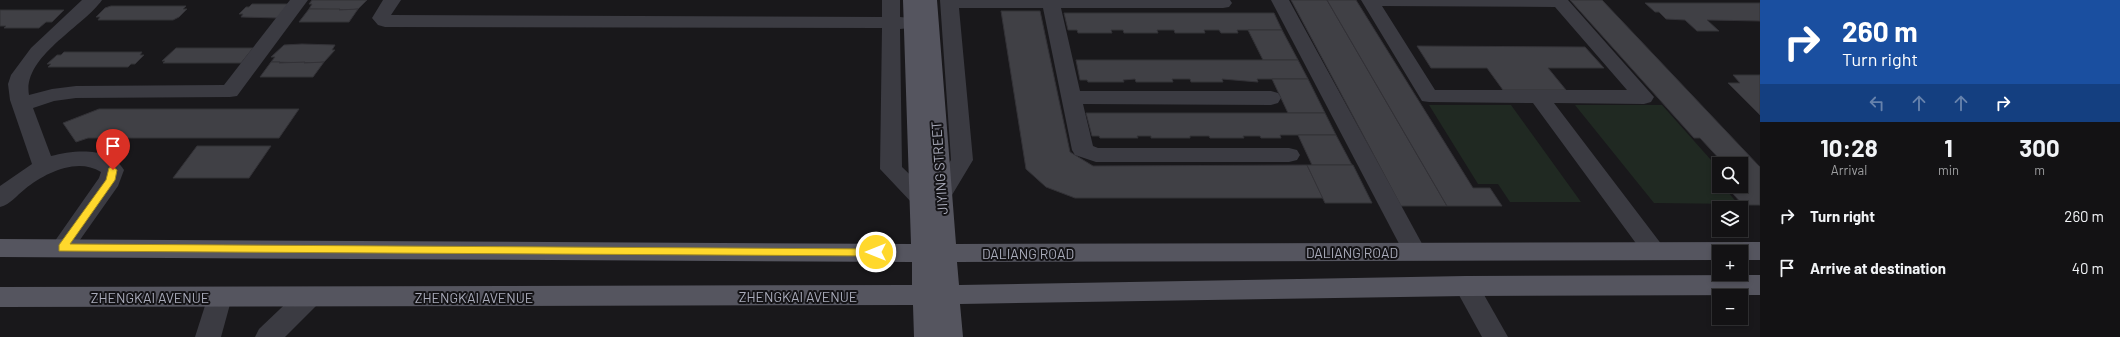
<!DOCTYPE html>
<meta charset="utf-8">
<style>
body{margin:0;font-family:Barlow,sans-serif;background:#202022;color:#f1f3f6;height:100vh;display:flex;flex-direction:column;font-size:15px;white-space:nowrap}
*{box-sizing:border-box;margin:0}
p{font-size:13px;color:#9d9ea0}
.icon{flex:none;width:22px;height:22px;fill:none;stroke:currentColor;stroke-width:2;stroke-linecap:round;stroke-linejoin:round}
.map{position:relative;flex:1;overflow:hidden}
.details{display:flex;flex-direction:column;background:#131214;width:360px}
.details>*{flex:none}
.top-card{background:#1a4fa0;color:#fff;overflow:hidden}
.buttons{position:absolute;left:1712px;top:157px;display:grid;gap:8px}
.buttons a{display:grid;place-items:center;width:36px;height:36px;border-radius:0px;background:#131214;box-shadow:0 2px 6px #0003,0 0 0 1px #323234;font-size:20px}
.pin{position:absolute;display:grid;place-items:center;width:34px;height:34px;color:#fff;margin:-41px -17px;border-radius:50% 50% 50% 0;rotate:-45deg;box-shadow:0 0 4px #0007}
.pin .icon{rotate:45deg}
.me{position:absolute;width:44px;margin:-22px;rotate:270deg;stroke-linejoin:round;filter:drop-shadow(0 0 3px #0008)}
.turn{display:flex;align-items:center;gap:14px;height:84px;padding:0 16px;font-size:18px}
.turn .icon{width:52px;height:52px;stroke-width:2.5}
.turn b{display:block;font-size:28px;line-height:34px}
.lanes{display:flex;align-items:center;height:38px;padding:0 16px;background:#0003;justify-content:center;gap:20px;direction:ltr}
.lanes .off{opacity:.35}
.eta{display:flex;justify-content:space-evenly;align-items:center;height:68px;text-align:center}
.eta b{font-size:24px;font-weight:700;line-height:28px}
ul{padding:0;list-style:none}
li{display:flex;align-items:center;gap:12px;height:52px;padding:0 16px}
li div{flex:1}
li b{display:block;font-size:15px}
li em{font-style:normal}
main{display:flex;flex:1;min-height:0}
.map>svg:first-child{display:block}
.green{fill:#202922}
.building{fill:#404045;stroke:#333237}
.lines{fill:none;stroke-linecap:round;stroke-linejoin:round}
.minor{fill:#3b3b42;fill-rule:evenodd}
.major{fill:#55555f;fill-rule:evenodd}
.route{fill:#ffd82c;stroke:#a68c1d}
.labels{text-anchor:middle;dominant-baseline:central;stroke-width:4;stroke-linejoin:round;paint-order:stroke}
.street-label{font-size:14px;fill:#aaacbb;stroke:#141316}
</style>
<main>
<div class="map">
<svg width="1760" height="337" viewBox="0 0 1760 337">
<rect width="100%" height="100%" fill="#19181b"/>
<g class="green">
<polygon points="1429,105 1511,105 1581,202 1510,202 1498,184 1478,184"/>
<polygon points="1575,105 1662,105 1719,169 1719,186 1723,186 1738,204 1654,203"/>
</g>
<g class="building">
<polygon points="312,0 367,0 358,9 350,10 309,9 312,4 309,4"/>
<polygon points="1291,0 1327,0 1447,206 1401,206"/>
<polygon points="1327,0 1356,0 1473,188 1490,188 1502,206 1447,206"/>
<polygon points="1570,0 1602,0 1760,167 1760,205 1743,205 1726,186 1743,185 1741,182 1741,164 1724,164 1700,138 1694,138"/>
<polygon points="1645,3 1760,3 1760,21 1707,20 1719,31 1697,31 1685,20 1666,19 1659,12 1655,12"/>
<polygon points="252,4 288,4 278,18 241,17 243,14 239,14 246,7 249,7"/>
<polygon points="111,6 186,6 183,9 187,9 179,17 173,20 98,20 100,17 96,17 105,8"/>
<polygon points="309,9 340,9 339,10 358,9 349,22 299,22"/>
<polygon points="0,10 64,10 52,22 46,22 39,28 4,28 6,26 0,26"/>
<polygon points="1001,11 1040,11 1070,152 1093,166 1307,165 1323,198 1075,198 1046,187 1026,169"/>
<polygon points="1064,13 1274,13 1282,30 1237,30 1238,33 1221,33 1219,30 1204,30 1205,33 1175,33 1174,30 1157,30 1158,33 1124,33 1123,30 1111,30 1112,33 1078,33 1077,30 1068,30"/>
<polygon points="1248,30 1282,30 1298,60 1263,60"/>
<polygon points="302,44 335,45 332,50 335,50 324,62 316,63 271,62 275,57 271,57 284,45"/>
<polygon points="1417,46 1585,47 1604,68 1548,68 1566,90 1503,90 1487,68 1431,68"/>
<polygon points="176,48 253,48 241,63 163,63 165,61 162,61"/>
<polygon points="64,52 142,52 140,55 144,55 135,64 131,64 128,67 48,67 51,64 47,64 57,55 61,55"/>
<polygon points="1076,60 1298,60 1308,79 1257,79 1258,82 1222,79 1223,82 1191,82 1190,79 1172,79 1173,82 1136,82 1135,79 1123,80 1124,82 1088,82 1087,80 1080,80"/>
<polygon points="271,62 280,62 279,63 305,62 304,63 324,62 313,77 260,77"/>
<polygon points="1733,75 1760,75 1760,115 1728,83 1740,83"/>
<polygon points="1272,79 1308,79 1325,113 1288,113"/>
<polygon points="99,109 299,109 279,138 88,138 76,142 63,123"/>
<polygon points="1086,113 1325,113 1336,135 1280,135 1281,138 1261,138 1260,136 1243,136 1244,138 1210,138 1209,136 1190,136 1190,138 1151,138 1151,136 1137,136 1138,138 1100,138 1099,136 1092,136"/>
<polygon points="1298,135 1336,135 1352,165 1312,165"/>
<polygon points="197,146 271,146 249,178 173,178"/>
<polygon points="1307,165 1353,165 1372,203 1325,203"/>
</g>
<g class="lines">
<g class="minor">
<path d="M82,0H102C83,27 22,57 29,95L52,89L76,86L224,85L290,0H308L237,96L230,97L76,98L54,101L33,108L51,156C74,150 110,146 124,170L118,186L70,254L62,257L54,254L50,248L99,178L101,172C77,157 45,173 25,189C16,196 11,204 0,207V186L32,164L10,100L8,84L11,75L31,48Z"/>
<polygon points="383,0 401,0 391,15 882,17 882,0 900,0 900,17 920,19 922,23 920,27 900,29 902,167 930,194 951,160 940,0 1230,0 1232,3 1229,7 1223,8 1061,8 1080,91 1271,91 1278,93 1281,98 1278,103 1271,105 1083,104 1093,146 1098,148 1289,148 1297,150 1300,155 1297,160 1289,162 1096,162 1075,155 1072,150 1043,8 959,8 973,160 949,200 941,202 932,198 929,204 921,206 913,204 880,169 882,28 385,27 378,25 372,18"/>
<polygon points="1271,0 1289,0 1426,251 1422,257 1414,260 1406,257"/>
<path d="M1361,0H1568L1654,97L1651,102L1644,104L1554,103L1662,245L1666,251L1662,257L1654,260L1646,257L1533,103L1429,102L1422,101ZM1382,6L1555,7L1627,90H1435Z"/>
<polygon points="1466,276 1475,279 1508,337 1482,337 1454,286 1457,279"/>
<polygon points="219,287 228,290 232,297 221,337 195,337 210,290"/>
<polygon points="309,287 318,290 322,297 318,304 285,337 255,337 259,329 300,290"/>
</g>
<polygon class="major" points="903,0 937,0 956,244 1760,242 1760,260 1741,260 1741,252 1719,252 1719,260 957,262 959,285 1466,276 1760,275 1760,295 1466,296 960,304 963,337 914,337 913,305 0,307 0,287 912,285 912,262 0,257 0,239 911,244"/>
</g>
<polygon class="route" points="113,167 117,170 115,180 70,244 876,249 881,252 876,256 59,251 59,245 106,180 109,168"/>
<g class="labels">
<g class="street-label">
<text transform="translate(939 168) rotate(-94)">JIYING STREET</text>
<text x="1352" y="252">DALIANG ROAD</text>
<text x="1028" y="253">DALIANG ROAD</text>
<text x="798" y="296">ZHENGKAI AVENUE</text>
<text x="150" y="297">ZHENGKAI AVENUE</text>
<text x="474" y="297">ZHENGKAI AVENUE</text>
</g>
</g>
</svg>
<div class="buttons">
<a><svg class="icon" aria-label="search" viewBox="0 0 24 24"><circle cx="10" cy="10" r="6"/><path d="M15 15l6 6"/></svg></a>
<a><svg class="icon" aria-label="layers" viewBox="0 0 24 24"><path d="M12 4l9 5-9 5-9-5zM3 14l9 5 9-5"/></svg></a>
<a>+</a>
<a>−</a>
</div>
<div class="pin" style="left:113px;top:170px;background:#d93025"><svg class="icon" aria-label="arrive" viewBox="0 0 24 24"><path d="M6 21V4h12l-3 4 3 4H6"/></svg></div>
<svg class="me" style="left:876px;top:252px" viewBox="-20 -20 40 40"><circle r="17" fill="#ffd82c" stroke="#fff" stroke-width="3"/><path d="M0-11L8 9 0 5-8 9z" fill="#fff"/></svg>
</div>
<section class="details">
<div class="top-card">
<div class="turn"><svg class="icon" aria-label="right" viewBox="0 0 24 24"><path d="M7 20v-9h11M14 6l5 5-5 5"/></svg><div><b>260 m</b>Turn right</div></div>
<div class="lanes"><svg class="icon off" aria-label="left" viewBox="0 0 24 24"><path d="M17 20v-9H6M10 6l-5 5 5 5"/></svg><svg class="icon off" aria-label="ahead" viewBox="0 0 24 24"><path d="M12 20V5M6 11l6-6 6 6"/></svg><svg class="icon off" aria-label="ahead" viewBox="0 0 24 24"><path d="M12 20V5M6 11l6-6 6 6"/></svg><svg class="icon" aria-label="right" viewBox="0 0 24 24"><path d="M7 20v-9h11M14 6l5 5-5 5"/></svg></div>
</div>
<div class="eta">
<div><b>10:28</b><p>Arrival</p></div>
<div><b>1</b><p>min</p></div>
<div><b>300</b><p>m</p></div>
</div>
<ul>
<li><svg class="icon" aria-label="right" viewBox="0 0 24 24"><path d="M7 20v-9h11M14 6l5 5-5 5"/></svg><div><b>Turn right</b></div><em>260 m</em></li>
<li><svg class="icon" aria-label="arrive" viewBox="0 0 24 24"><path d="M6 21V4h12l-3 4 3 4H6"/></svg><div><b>Arrive at destination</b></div><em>40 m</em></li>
</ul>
</section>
</main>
